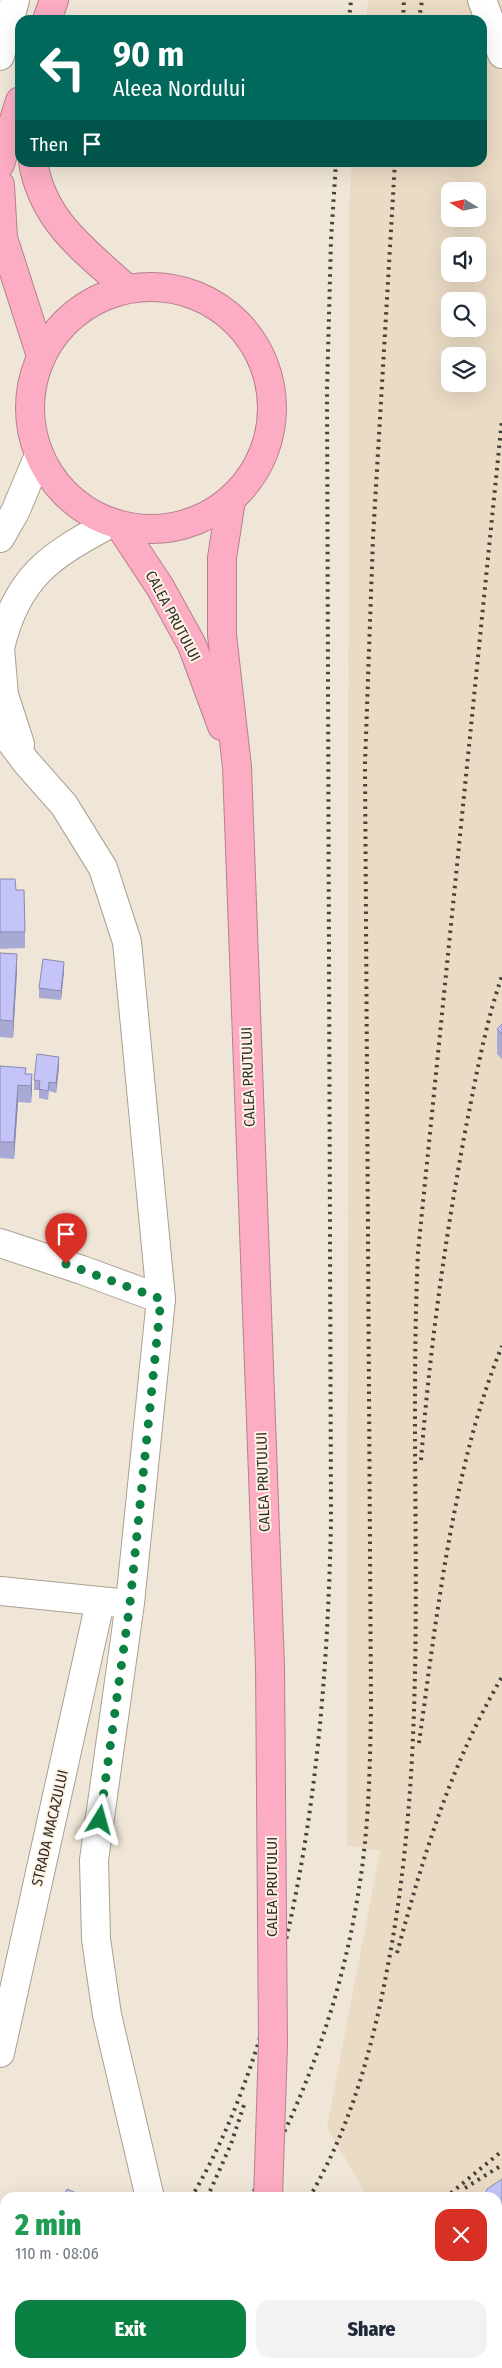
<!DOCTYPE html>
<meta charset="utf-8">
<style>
body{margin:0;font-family:"Fira Sans Condensed",sans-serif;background:#f2f2f3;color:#1f2937;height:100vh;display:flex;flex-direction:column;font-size:19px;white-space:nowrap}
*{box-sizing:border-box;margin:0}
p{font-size:16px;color:#747a83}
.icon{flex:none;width:28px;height:28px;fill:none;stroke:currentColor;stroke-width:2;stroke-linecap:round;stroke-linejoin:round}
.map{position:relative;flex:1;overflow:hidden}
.panel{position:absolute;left:0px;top:2192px;width:502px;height:176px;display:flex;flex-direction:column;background:#fff;border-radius:15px 15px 0 0;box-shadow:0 5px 20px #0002}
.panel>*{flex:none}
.top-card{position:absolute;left:15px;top:15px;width:472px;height:152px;border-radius:15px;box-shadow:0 5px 20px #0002;background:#00695c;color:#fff;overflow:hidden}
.needle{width:32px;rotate:280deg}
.fabs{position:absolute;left:441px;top:182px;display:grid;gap:10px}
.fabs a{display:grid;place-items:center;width:45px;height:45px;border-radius:10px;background:#fff;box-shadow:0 5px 20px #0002;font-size:25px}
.pin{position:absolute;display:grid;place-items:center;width:42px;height:42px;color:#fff;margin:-51px -21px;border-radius:50% 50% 50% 0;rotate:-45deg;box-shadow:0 0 5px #0007}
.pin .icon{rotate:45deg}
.me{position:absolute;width:55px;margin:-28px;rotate:8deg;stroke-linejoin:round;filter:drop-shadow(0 0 4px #0008)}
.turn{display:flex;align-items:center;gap:18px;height:105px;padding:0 15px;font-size:22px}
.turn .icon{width:65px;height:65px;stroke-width:2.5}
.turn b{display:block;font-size:35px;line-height:42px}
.then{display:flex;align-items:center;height:48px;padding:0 15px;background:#0003;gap:10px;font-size:19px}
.round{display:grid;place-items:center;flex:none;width:52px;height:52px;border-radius:15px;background:#f2f2f3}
.head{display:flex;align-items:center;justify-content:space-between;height:85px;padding:0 15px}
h1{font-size:30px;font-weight:800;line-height:38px;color:#1e9e55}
.primary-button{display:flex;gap:10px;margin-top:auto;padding:10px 15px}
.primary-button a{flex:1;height:58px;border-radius:15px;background:#0b8043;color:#fff;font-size:20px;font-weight:800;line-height:58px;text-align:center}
.primary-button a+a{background:#f2f2f3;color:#1f2937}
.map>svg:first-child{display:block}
.built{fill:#eadbc5;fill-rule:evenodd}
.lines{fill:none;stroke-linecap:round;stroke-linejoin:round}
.minor-casing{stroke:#aaa092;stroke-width:30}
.highway-casing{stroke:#b5808d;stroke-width:30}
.minor{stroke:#fff;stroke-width:28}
.highway{stroke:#fcacc3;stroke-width:28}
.rail{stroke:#47423c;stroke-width:4;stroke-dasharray:2.5 5;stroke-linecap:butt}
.highway-bridge-casing{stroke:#b5808d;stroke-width:30;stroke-linecap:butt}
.highway-bridge{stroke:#fcacc3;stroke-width:28}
.wall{fill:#a9a9d5}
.shaded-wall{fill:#8989ae}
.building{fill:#c4c4f8;stroke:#8989ae}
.route{stroke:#0b8043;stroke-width:9;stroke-dasharray:0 16.2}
.labels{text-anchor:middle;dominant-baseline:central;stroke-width:4;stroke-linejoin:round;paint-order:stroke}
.street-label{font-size:15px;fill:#312d28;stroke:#fef3e4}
</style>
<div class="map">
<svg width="502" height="2368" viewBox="0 0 502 2368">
<rect width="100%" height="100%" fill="#f0e6d7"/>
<path class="built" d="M368,0H502V2191L490,2197H368L327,2127L380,1851L347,1845L349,206L352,163L482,162V20H366ZM450,191H478V219H450ZM450,246H478V274H450ZM450,301H478V329H450ZM450,356H478V384H450Z"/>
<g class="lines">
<defs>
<g id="minor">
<polyline points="482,0 502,54"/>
<polyline points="0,56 15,0"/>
<polyline points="0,538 15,512 39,455"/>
<path d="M0,648C17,576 50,556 111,523"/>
<polyline points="0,648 4,695 20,744"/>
<polyline points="0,727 26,762 64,805 103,868 127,942 161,1299 130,1603 94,1860 96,1939 107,2015 150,2198"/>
<polyline points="0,1243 82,1270 161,1299"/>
<polyline points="0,1591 119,1603"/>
<polyline points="0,2053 100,1602"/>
</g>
<g id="highway">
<polyline points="47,20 54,0"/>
<path d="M33,162C43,222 85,250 126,288"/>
<polyline points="0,164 20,101"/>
<polyline points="0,185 3,238 41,356"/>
<circle cx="151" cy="408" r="121"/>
<polyline points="231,500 222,558 222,635 237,767 270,1666"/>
<polyline points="119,525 160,587 192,645 222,726"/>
<polyline points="244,2368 245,2364"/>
</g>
</defs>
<use href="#minor" class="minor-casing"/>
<use href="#highway" class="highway-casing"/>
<use href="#minor" class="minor"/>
<use href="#highway" class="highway"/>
<g class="rail">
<polyline points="349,20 351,0"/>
<polyline points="403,20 404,0"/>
<polyline points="419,20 422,0"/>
<path d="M421,1460C430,1348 445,1238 466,1127C476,1077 485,1025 502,976"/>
<path d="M419,1743C437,1615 453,1465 502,1346"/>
<path d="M397,1953C424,1854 450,1766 502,1677"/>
<polyline points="465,2188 502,2165"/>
<path d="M191,2198C233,2127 259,2049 279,1969C316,1823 328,1671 331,1520L327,391L331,240L336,162"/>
<polyline points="207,2198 231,2144 244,2105"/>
<path d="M250,2198C304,2104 343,1995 359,1888C369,1828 370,1767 371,1707L365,764L373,538L395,162"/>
<path d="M309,2198C351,2127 373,2046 388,1965C433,1730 407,1489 418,1252L502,419"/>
<polyline points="445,2198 502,2151"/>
<polyline points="90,2368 93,2364"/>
<polyline points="121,2368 124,2364"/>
<polyline points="141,2368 144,2364"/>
<polyline points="187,2368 190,2364"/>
<polyline points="224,2368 228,2364"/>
</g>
<defs>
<polyline id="highway-bridge" points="268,2198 273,2045 270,1666"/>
</defs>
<use href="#highway-bridge" class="highway-bridge-casing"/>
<use href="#highway-bridge" class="highway-bridge"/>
</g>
<g class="wall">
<polygon points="0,879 16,890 25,932 25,948 0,949"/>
<polygon points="0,953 17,971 13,1038 0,1037"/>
<polygon points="64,971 61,1000 39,998 39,988"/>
<polygon points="502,1024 502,1059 497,1054 497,1029"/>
<polygon points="0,1066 26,1074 32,1074 31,1103 18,1102 14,1159 0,1158"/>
<polygon points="59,1067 56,1093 49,1091 48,1100 39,1098 39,1090 34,1090 34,1080"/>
<polygon points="502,2179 502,2353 498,2368 426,2368 428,2364 498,2364"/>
<polygon points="5,2266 5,2354 0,2351 0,2276"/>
</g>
<g class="shaded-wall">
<polygon points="17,954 17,971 13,1038 13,1021"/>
<polygon points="64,962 64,971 61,1000 61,991"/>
<polygon points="59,1057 59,1067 56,1093 56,1083"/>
<polygon points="32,1074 32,1091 31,1103 31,1086"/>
<polygon points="18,1085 18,1102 14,1159 14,1142"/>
<polygon points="502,2331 502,2353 498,2368 495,2368 495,2364 498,2364 498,2347"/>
</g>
<g class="building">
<polygon points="0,879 15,879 16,890 24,890 25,932 0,932"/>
<polygon points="0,953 17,954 13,1021 0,1020"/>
<polygon points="43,959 64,962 61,991 39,988"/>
<polygon points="502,1024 502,1034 497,1029"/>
<polygon points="37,1054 59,1057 56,1083 49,1082 48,1091 39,1089 40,1081 34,1080"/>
<polygon points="0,1066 26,1068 25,1074 32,1074 31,1086 18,1085 14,1142 0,1142"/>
<polygon points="502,2179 502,2331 498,2347 498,2198 484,2198 487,2189"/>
<polygon points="67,2189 85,2197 84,2198 63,2198"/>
<polygon points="5,2266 5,2337 0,2335 0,2276"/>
<polygon points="428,2364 480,2364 492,2368 426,2368"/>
</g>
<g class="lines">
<polyline class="route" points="66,1264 161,1299 130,1603 100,1820"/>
</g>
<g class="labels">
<g class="street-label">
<text transform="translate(173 616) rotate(62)">CALEA PRUTULUI</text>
<text transform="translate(248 1077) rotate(-92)">CALEA PRUTULUI</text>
<text transform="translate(263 1482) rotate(-92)">CALEA PRUTULUI</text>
<text transform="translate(50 1828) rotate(-77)">STRADA MACAZULUI</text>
<text transform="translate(272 1887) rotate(-90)">CALEA PRUTULUI</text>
</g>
</g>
</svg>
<div class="fabs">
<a><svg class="needle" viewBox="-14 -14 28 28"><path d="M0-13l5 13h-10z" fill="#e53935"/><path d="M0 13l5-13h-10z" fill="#747a83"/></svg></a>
<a><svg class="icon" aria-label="sound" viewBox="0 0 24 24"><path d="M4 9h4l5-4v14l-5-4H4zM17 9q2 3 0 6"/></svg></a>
<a><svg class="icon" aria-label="search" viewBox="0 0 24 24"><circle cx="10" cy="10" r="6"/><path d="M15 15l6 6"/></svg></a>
<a><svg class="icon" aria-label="layers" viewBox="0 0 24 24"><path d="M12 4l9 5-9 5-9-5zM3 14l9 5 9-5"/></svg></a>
</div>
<div class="pin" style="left:66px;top:1264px;background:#d93025"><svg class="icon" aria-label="arrive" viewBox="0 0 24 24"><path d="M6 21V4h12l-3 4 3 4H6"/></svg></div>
<svg class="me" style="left:100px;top:1820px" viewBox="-20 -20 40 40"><path d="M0-17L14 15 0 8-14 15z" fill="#0b8043" stroke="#fff" stroke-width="4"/></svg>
<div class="top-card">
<div class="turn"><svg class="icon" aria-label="left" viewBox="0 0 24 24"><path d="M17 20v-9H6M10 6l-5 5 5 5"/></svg><div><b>90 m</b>Aleea Nordului</div></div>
<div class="then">Then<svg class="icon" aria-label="arrive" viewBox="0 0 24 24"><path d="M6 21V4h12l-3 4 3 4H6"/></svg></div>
</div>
<section class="panel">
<div class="head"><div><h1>2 min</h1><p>110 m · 08:06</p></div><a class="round" style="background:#d93025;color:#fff"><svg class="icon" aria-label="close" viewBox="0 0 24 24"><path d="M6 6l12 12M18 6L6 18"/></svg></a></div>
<div class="primary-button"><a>Exit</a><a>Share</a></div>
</section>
</div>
